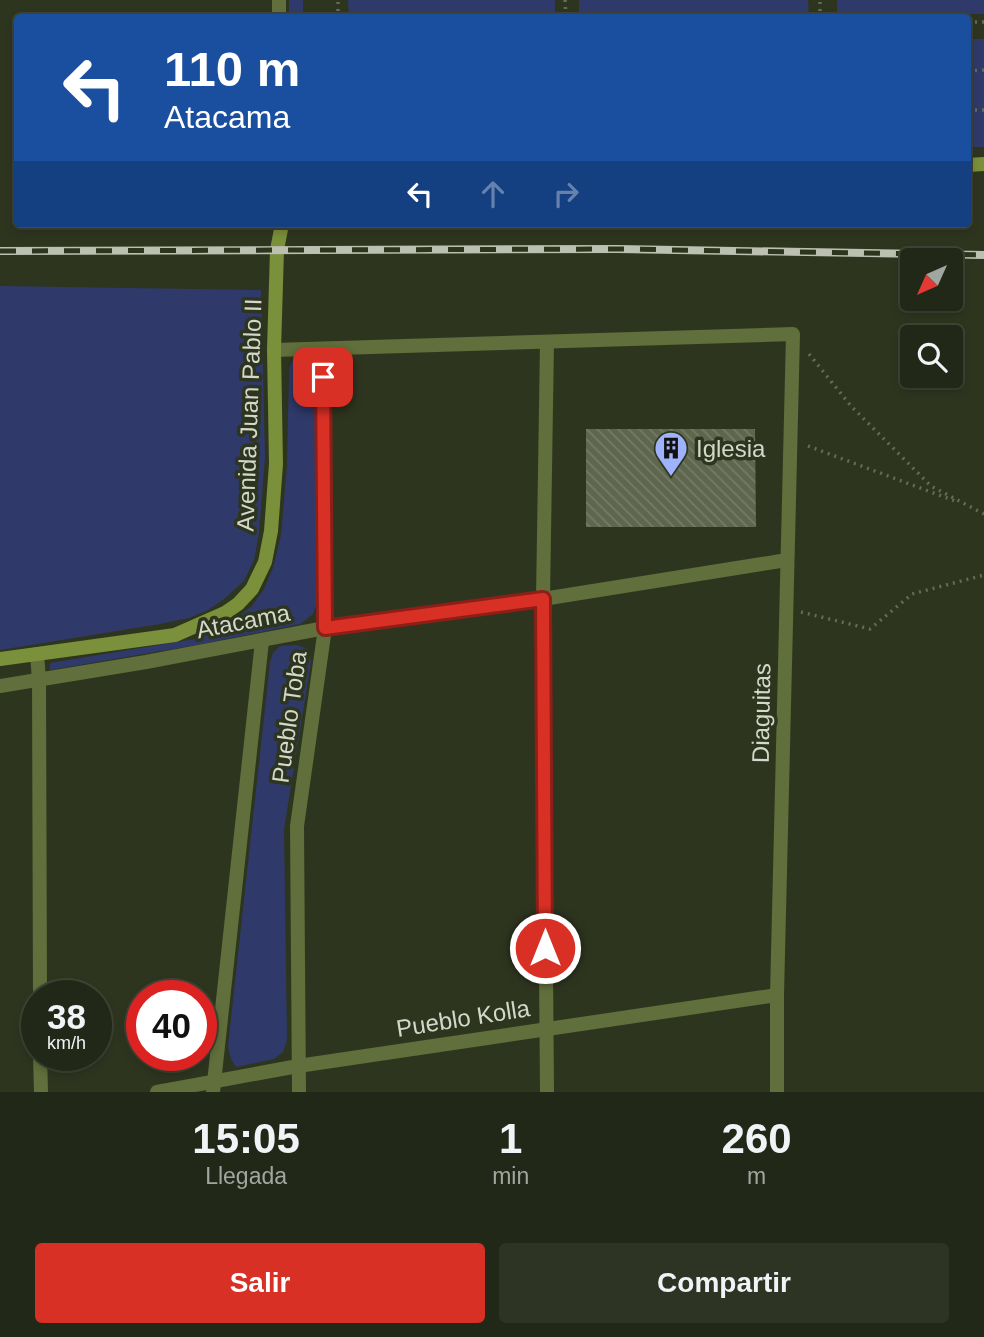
<!DOCTYPE html>
<html lang="es">
<style>
body{margin:0;font-family:Helvetica,sans-serif;background:#2e3424;color:#f1f3f6;height:100vh;display:flex;flex-direction:column;font-size:26px;white-space:nowrap}
*{box-sizing:border-box;margin:0}
p{font-size:23px;color:#a2a6a1}
.icon{flex:none;width:38px;height:38px;fill:none;stroke:currentColor;stroke-width:2;stroke-linecap:round;stroke-linejoin:round}
.map{position:relative;height:1092px;overflow:hidden}
.side{display:flex;flex-direction:column;background:#222817;flex:1}
.side>*{flex:none}
.banner{position:absolute;left:14px;top:14px;width:957px;height:214px;border-radius:7px;box-shadow:0 4px 10px #0003,0 0 0 2px #3f4436;background:#1a4fa0;color:#fff;overflow:hidden}
.needle{width:46px;rotate:225deg}
.tools{position:absolute;left:900px;top:248px;display:grid;gap:14px}
.tools a{display:grid;place-items:center;width:63px;height:63px;border-radius:7px;background:#222817;box-shadow:0 4px 10px #0003,0 0 0 2px #3f4436;font-size:35px}
.speed{position:absolute;left:21px;top:980px;display:flex;gap:14px;font-size:35px;font-weight:700;text-align:center}
.speed>*{display:grid;place-content:center;width:91px;height:91px;border-radius:50%;background:#222817;box-shadow:0 4px 10px #0003,0 0 0 2px #3f4436;line-height:1}
.speed small{font-size:18px;font-weight:400}
.speed .limit{border:10px solid #d22;background:#fff;color:#111}
.pin{position:absolute;display:grid;place-items:center;width:60px;height:60px;color:#fff;margin:-30px;border-radius:14px;box-shadow:0 4px 10px #0006}
.me{position:absolute;width:77px;margin:-38px;rotate:0deg;stroke-linejoin:round;filter:drop-shadow(0 0 5px #0008)}
.turn{display:flex;align-items:center;gap:24px;height:147px;padding:0 35px;font-size:32px}
.turn .icon{width:91px;height:91px;stroke-width:2.5}
.turn b{display:block;font-size:49px;line-height:60px}
.lanes{display:flex;align-items:center;height:66px;padding:0 35px;background:#0003;justify-content:center;gap:35px;direction:ltr}
.lanes .off{opacity:.35}
.eta{display:flex;justify-content:space-evenly;align-items:center;height:119px;text-align:center}
.eta b{font-size:42px;font-weight:800;line-height:49px}
.button{display:flex;gap:14px;margin-top:auto;padding:14px 35px}
.button a{flex:1;height:80px;border-radius:7px;background:#d93025;color:#fff;font-size:28px;font-weight:800;line-height:80px;text-align:center}
.button a+a{background:#2e3424;color:#f1f3f6}
.map>svg:first-child{display:block}
.grass{fill:#2f3a6b}
.building{fill:url(#building-back-hatch)}
.lines{fill:none;stroke-linecap:round;stroke-linejoin:round}
.path{stroke:#656b58;stroke-width:3.5;stroke-dasharray:2 5;stroke-linecap:butt}
.minor{stroke:#606f3b;stroke-width:14}
.tertiary{stroke:#606f3b;stroke-width:14}
.secondary{stroke:#7a903a;stroke-width:14}
.rail-casing{stroke:#bbc0b1;stroke-width:8}
.rail{stroke:#2e351f;stroke-width:5;stroke-dasharray:16;stroke-linecap:butt}
.route-casing{stroke:#8d1f18;stroke-width:18}
.route{stroke:#d93025;stroke-width:12}
.labels{text-anchor:middle;dominant-baseline:central;stroke-width:7;stroke-linejoin:round;paint-order:stroke}
.street-label{font-size:24px;fill:#d3d8ca;stroke:#2e351f}
.poi-label{font-size:24px;fill:#d3d8ca;stroke:#2e351f;text-anchor:start}
</style>
<div class="map">
<svg width="984" height="1092" viewBox="0 0 984 1092">
<defs>
<pattern id="building-back-hatch" width="6" height="6" patternUnits="userSpaceOnUse" patternTransform="scale(1.75)"><rect width="6" height="6" fill="#5f664e"/><path d="M-1 5l2 2M0 0l6 6M5-1l2 2" fill="none" stroke="#757b66"/></pattern>
</defs>
<rect width="100%" height="100%" fill="#2e351f"/>
<g class="grass">
<rect x="289" y="0" width="14" height="17"/>
<polygon points="348,0 555,0 555,17 349,17"/>
<polygon points="579,0 808,0 809,16 579,17"/>
<polygon points="837,0 984,0 984,14 837,16"/>
<rect x="968" y="39" width="16" height="108"/>
<polygon points="0,286 261,290 265,457 259,533 254,560 244,581 224,599 208,610 189,618 160,624 0,650"/>
<polygon points="309,359 313,364 316,372 317,603 313,614 300,624 202,644 50,670 50,663 201,638 233,621 252,606 264,589 273,568 281,535 287,466 289,369 291,363 296,360"/>
<polygon points="297,645 308,649 311,662 284,829 287,1040 283,1052 274,1059 236,1067 231,1059 228,1046 270,663 273,653 280,646"/>
</g>
<polygon class="building" points="586,429 755,429 756,527 586,527"/>
<g class="lines">
<g class="path">
<polyline points="565,0 566,18"/>
<polyline points="338,18 338,0"/>
<polyline points="820,18 820,0"/>
<polyline points="968,22 984,22"/>
<polyline points="968,71 984,70"/>
<polyline points="968,110 984,110"/>
<polyline points="809,354 851,406 931,486 984,514"/>
<polyline points="808,446 955,501"/>
<polyline points="801,612 870,629 912,594 984,575"/>
</g>
<g class="minor">
<polyline points="279,0 279,18"/>
<polyline points="274,350 793,334 777,995 777,1092"/>
<polyline points="37,654 39,680 40,996"/>
<polyline points="0,686 146,662 325,628 543,599 787,560"/>
<polyline points="40,1055 41,1092"/>
<polyline points="157,1092 298,1066 777,995"/>
<polyline points="213,1092 262,641"/>
<polyline points="299,1092 297,826 325,628 323,349"/>
</g>
<polyline class="tertiary" points="547,1092 543,599 547,342"/>
<g class="secondary">
<polyline points="968,165 984,164"/>
<polyline points="0,659 175,635 225,613 238,604 252,589 265,562 271,531 276,464 274,350 277,250 282,224"/>
</g>
<defs>
<polyline id="rail" points="0,251 618,249 984,255"/>
</defs>
<use href="#rail" class="rail-casing"/>
<use href="#rail" class="rail"/>
</g>
<g class="lines">
<defs>
<polyline id="route" points="323,377 325,628 543,599 545,948"/>
</defs>
<use href="#route" class="route-casing"/>
<use href="#route" class="route"/>
</g>
<defs>
<symbol id="building-pin" viewBox="-11 -11 22 30"><path d="M0 17L-7.5 6A9.5 9.5 0 1 1 7.5 6Z" fill="#9fb3fd" stroke="#2e351f"/><path d="M-4-6H4V6H1V3H-1V6H-4ZM-2.5-4.3h1.7v1.8h-1.7ZM.8-4.3h1.7v1.8H.8ZM-2.5-1h1.7V.8h-1.7ZM.8-1h1.7V.8H.8Z" fill="#111"/></symbol>
</defs>
<g fill-rule="evenodd">
<use href="#building-pin" x="652" y="429" width="38" height="52"/>
</g>
<g class="labels">
<g class="street-label">
<text transform="translate(249 415) rotate(-88)">Avenida Juan Pablo II</text>
<text transform="translate(243 621) rotate(-11)">Atacama</text>
<text transform="translate(761 713) rotate(-89)">Diaguitas</text>
<text transform="translate(289 717) rotate(-82)">Pueblo Toba</text>
<text transform="translate(463 1018) rotate(-9)">Pueblo Kolla</text>
</g>
<g class="poi-label">
<text x="696" y="448">Iglesia</text>
</g>
</g>
</svg>
<div class="tools">
<a><svg class="needle" viewBox="-14 -14 28 28"><path d="M0-13l5 13h-10z" fill="#e53935"/><path d="M0 13l5-13h-10z" fill="#a2a6a1"/></svg></a>
<a><svg class="icon" aria-label="search" viewBox="0 0 24 24"><circle cx="10" cy="10" r="6"/><path d="M15 15l6 6"/></svg></a>
</div>
<div class="speed"><div>38<small>km/h</small></div><div class="limit">40</div></div>
<div class="pin" style="left:323px;top:377px;background:#d93025"><svg class="icon" aria-label="arrive" viewBox="0 0 24 24"><path d="M6 21V4h12l-3 4 3 4H6"/></svg></div>
<svg class="me" style="left:545px;top:948px" viewBox="-20 -20 40 40"><circle r="17" fill="#d93025" stroke="#fff" stroke-width="3"/><path d="M0-11L8 9 0 5-8 9z" fill="#fff"/></svg>
<div class="banner">
<div class="turn"><svg class="icon" aria-label="left" viewBox="0 0 24 24"><path d="M17 20v-9H6M10 6l-5 5 5 5"/></svg><div><b>110 m</b>Atacama</div></div>
<div class="lanes"><svg class="icon" aria-label="left" viewBox="0 0 24 24"><path d="M17 20v-9H6M10 6l-5 5 5 5"/></svg><svg class="icon off" aria-label="ahead" viewBox="0 0 24 24"><path d="M12 20V5M6 11l6-6 6 6"/></svg><svg class="icon off" aria-label="right" viewBox="0 0 24 24"><path d="M7 20v-9h11M14 6l5 5-5 5"/></svg></div>
</div>
</div>
<section class="side">
<div class="eta">
<div><b>15:05</b><p>Llegada</p></div>
<div><b>1</b><p>min</p></div>
<div><b>260</b><p>m</p></div>
</div>
<div class="button"><a>Salir</a><a>Compartir</a></div>
</section>
